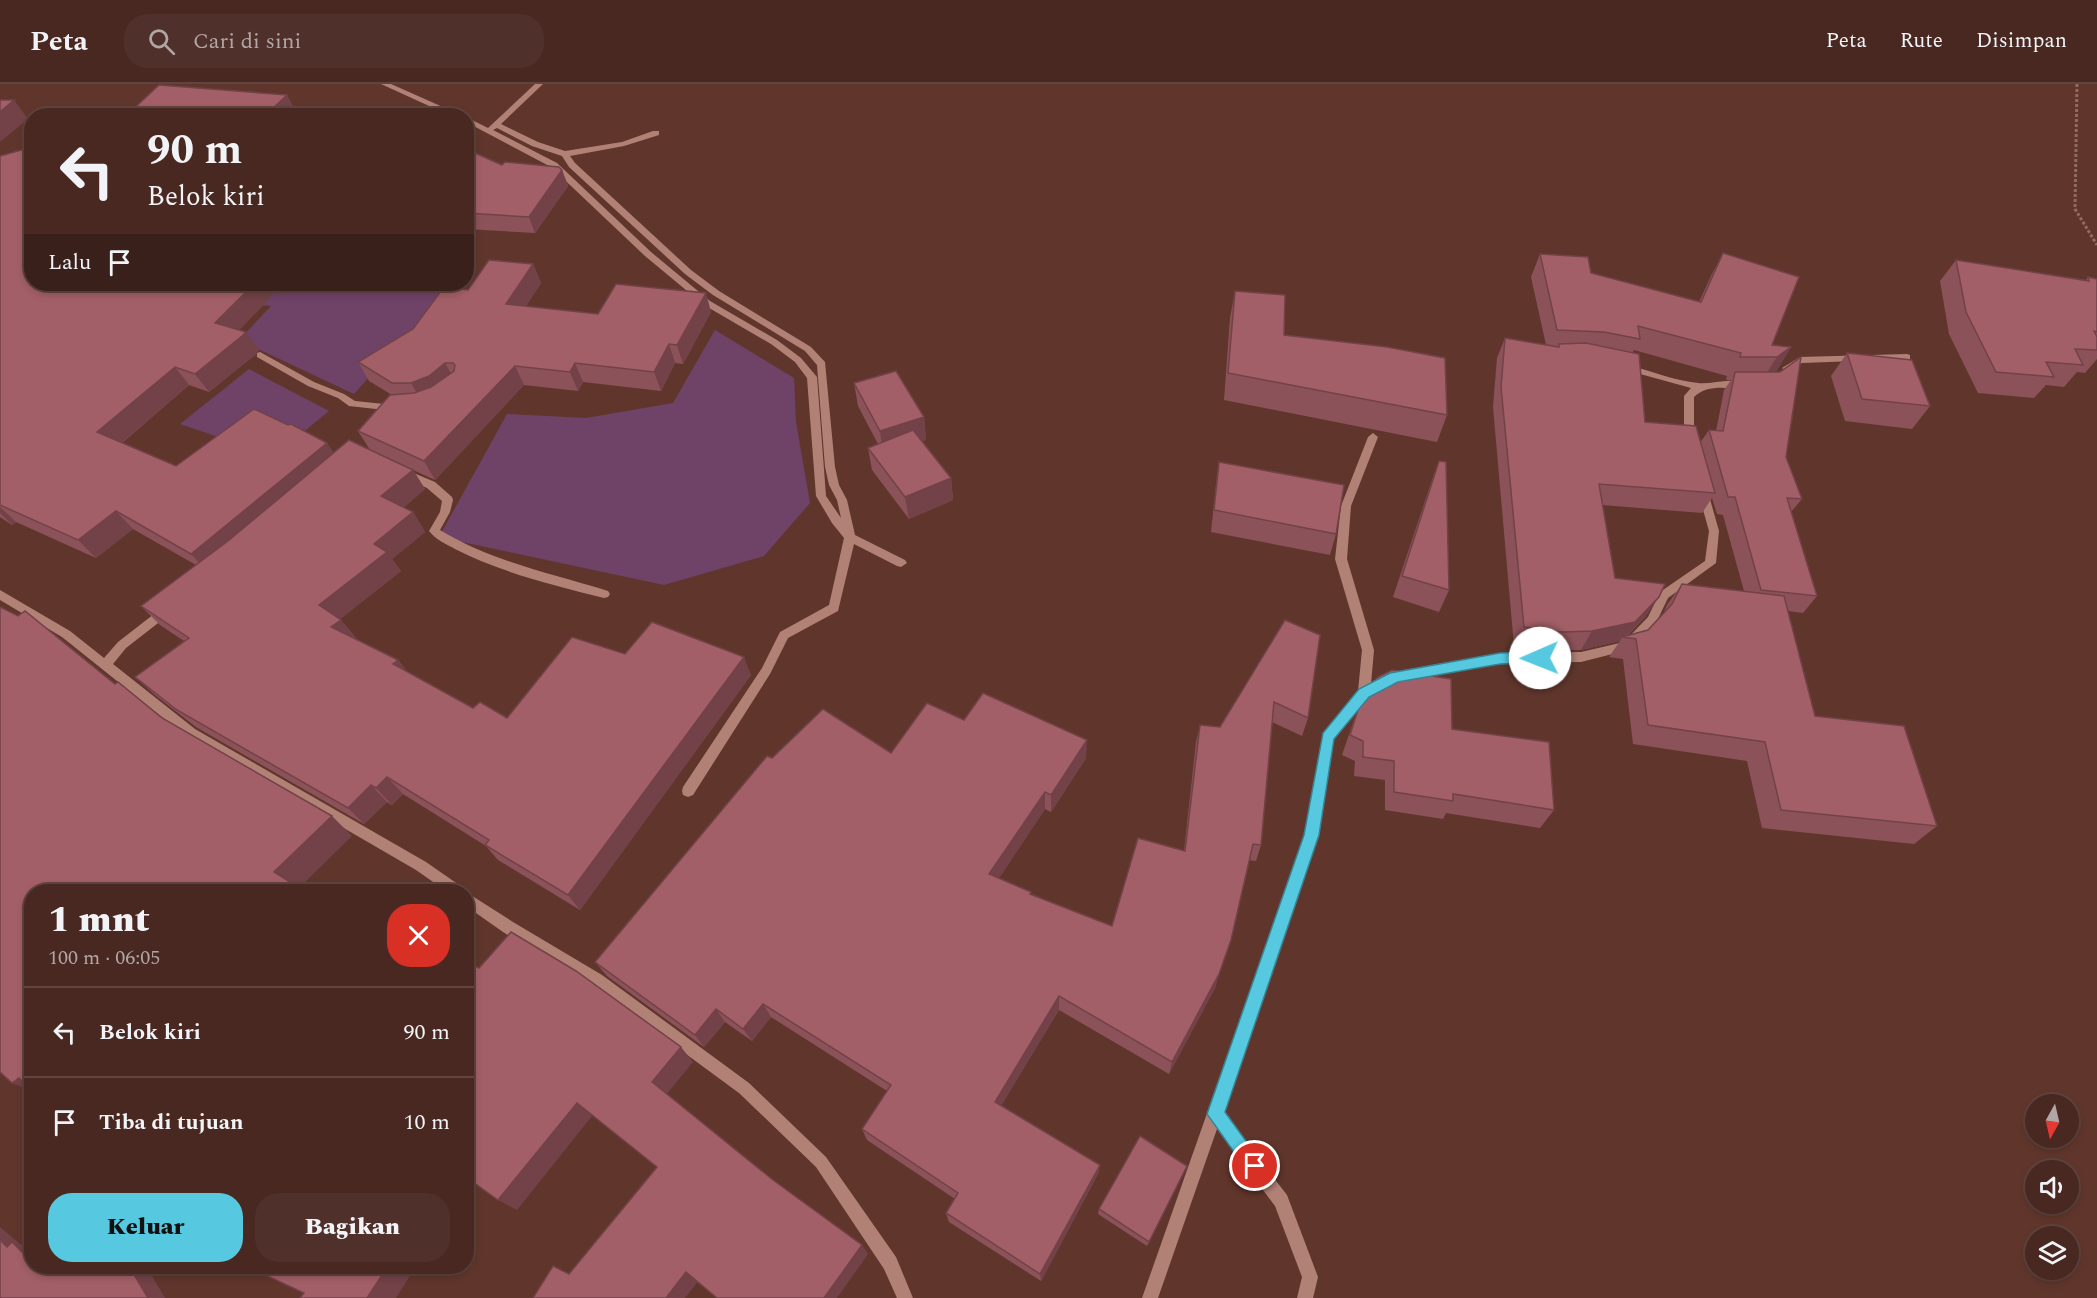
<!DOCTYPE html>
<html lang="id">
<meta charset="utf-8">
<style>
body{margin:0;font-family:Spectral,serif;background:#4f302a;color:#f1f3f6;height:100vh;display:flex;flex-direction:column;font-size:22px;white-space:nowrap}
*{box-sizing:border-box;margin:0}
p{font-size:20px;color:#b1a6a5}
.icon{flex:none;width:33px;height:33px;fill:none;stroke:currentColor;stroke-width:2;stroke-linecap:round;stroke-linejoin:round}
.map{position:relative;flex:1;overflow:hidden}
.drawer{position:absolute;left:24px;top:800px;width:450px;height:390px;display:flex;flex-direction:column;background:#482821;border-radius:24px;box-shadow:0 3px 9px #0003,0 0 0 2px #60443f}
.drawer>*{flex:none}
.banner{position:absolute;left:24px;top:24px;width:450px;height:183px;border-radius:24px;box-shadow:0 3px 9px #0003,0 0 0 2px #60443f;background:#482821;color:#f1f3f6;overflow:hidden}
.needle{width:39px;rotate:188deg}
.fabs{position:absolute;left:2025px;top:1010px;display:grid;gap:12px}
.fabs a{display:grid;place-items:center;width:54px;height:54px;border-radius:50%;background:#482821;box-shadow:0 3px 9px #0003,0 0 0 2px #60443f;font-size:30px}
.pin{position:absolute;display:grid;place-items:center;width:51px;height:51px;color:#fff;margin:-26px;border:3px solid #fff;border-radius:50%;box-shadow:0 2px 6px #0007}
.me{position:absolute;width:66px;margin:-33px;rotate:269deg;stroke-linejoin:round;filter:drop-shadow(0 0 4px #0008)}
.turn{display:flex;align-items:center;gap:21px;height:126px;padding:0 24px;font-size:27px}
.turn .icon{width:78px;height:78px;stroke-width:2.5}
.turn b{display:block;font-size:42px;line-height:51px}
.then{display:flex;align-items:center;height:57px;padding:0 24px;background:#0003;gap:12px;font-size:22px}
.round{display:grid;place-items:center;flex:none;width:63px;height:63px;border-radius:24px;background:#4f302a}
.head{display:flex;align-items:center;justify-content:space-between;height:102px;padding:0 24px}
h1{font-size:36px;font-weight:800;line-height:45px}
.button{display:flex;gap:12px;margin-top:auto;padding:12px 24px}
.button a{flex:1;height:69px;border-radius:24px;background:#56c9e0;color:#111;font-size:24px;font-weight:800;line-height:69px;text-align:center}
.button a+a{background:#4f302a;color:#f1f3f6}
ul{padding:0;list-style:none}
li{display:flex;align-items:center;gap:18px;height:90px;padding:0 24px;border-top:2px solid #60443f}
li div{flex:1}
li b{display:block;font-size:22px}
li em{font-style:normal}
header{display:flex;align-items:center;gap:36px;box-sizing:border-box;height:84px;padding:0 30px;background:#482821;border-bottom:2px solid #60443f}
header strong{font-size:28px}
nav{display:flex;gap:33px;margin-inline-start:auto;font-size:21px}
.search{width:420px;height:54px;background:#4f302a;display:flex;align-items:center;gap:15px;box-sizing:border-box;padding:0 21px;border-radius:24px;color:#b1a6a5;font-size:22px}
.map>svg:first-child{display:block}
.green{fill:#6f4268}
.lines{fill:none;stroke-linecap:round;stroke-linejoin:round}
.path{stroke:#906b62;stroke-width:3;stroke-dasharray:3 2;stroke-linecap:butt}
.street{fill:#b28176;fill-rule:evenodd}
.wall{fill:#8c5259;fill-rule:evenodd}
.shaded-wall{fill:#724248}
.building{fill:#a35f67;stroke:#724248;stroke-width:1.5}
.route{fill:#56c9e0;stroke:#388392;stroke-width:1.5}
</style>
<header>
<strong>Peta</strong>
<div class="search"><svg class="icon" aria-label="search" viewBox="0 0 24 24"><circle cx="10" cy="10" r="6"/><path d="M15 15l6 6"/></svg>Cari di sini</div>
<nav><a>Peta</a><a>Rute</a><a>Disimpan</a></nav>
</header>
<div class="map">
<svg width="2097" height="1214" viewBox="0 0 2097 1214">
<rect width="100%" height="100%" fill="#60362c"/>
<g class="green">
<polygon points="218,200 457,200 403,255 354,310 239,256 271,222 202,216"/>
<polygon points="715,246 794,294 796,338 810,419 764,472 664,501 439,453 507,330 586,334 673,319"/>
<polygon points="249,285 329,327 274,372 180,340"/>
</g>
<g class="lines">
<polyline class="path" points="2077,0 2075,125 2097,161"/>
<g class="street">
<polygon points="381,0 391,0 463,32 451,32"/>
<path d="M535,0H543L501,40L538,58L565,67L622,58L653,47H659V51L624,62L570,72L575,79L691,186L719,207L811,263L825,278L835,383L839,401L847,416L855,451L905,476L907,479L901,483L897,482L854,460L838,527L788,554L770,590L693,711L688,713L683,711L682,707L683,703L762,584L780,548L829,521L844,454L832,439L816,412L807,294L795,278L771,260L704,221L645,172L551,83L466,38V33L488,44ZM497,44L532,62L562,72L569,83L685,190L713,211L805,267L817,281L825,383L829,401L837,416L841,434L826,412L817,293L801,274L777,256L710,217L651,168L557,79L493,46Z"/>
<polygon points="260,268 314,298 344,310 355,317 394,321 399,324 394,327 349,322 338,314 308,302 257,273 257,269"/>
<polygon points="1907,270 1910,271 1910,275 1802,279 1787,287 1782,284 1800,273"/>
<path d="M1625,280C1648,286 1675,297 1698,299C1713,301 1735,291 1748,302L1743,305C1726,304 1707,300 1694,313V357L1689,361L1684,357V312L1691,304L1622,285L1620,283Z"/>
<polygon points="1373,349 1378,353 1351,422 1347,475 1374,566 1371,600 1378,597 1382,599 1384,602 1382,605 1368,612 1334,655 1319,751 1223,1028 1287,1111 1318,1193 1313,1214 1297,1214 1302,1193 1275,1122 1217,1045 1158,1214 1142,1214 1305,751 1322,653 1358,607 1362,566 1335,475 1341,422 1368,353"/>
<path d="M404,385L435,398L452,413L453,416L450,428L440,446C493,478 550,489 608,507L610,510L608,513L604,514C553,501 502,489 455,465C446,460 435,455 429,447L440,428L442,417L427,404L400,392L399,389Z"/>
<polygon points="1703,404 1708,408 1719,447 1716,479 1668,514 1656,539 1632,565 1581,578 1500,579 1398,597 1394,595 1392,592 1394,589 1398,587 1500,569 1581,568 1624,558 1648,533 1660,508 1705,477 1709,447 1698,408"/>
<polygon points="0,506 70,547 104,574 118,558 163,523 171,523 173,526 171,529 126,564 113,580 195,645 426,778 462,803 464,807 446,807 416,786 187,653 62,553 0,516"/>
<polygon points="466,808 513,838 602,891 749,999 826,1073 896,1173 913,1214 897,1214 884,1185 816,1083 739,1009 592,901 503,848 466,822"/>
</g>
</g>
<g class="wall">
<polygon points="466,65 502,81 562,86 568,102 535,149 466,145"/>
<polygon points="0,72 32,200 280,204 239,246 259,266 255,271 209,308 189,301 122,359 176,382 370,366 358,347 392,311 369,297 358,278 413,245 468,206 533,180 541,199 526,222 598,230 711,228 683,280 675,279 661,307 583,298 578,307 524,301 435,396 385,373 413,386 425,405 403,424 413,428 425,448 392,475 401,487 340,535 356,554 355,555 398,576 408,589 473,624 507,634 625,570 751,591 580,826 498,776 486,762 403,710 392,721 387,718 364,740 196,643 155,611 135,593 184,557 160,541 141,522 196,481 133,445 96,474 16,438 12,441 0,433"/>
<path d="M1723,169L1772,261L1791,263L1777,286L1774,288L1786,373L1802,415L1791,428L1817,512L1803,529L1788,527L1815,632L1937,742L1914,760L1762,744L1747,677L1633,660L1623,575L1609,573L1620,557L1581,566H1551L1514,562L1493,323L1497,274L1505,254L1546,261L1531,193L1540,170L1591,189L1699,218L1711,192ZM1634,266L1727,292L1726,296H1731L1724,306L1716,347L1709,346L1700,359L1645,338L1632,269ZM1712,414L1717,430L1723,431L1744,507L1682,500L1667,521L1663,530L1648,546L1627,552L1646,532L1615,494L1602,421L1702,429Z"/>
<polygon points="1956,176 2086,196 2088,193 2097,195 2097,275 2085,289 2077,288 2064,303 2046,301 2034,314 1978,309 1949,250 1940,197"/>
<polygon points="1235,207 1284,251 1447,331 1437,358 1224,316 1230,234"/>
<polygon points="1847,269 1930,322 1912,345 1845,337 1831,292"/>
<polygon points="854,299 924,333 926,356 922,357 951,394 953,416 909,435 872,386 868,364 878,360 858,322"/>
<polygon points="1439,377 1449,506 1439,528 1393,513 1431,399"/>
<polygon points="1219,378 1336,450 1330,471 1211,448 1216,400"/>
<polygon points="1285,536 1308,634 1302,652 1272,638 1261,761 1256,777 1249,776 1215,904 1169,990 1059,926 1001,1021 1100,1081 1098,1090 1041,1197 949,1138 946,1129 955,1115 867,1056 862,1045 887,1007 771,933 752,957 725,938 704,963 607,892 595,878 772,674 891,669 964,636 1086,674 1051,728 1045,725 999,794 1031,810 1112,842 1184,767 1196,658 1200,641 1220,643"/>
<polygon points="1362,613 1452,645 1554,726 1540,744 1446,729 1443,735 1385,726 1385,696 1354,692 1355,677 1342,671 1355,633"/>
<polygon points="1184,1087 1147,1162 1098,1130 1099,1125"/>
</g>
<g class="shaded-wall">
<polygon points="287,11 297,29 294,32 265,32"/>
<polygon points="14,16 28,35 0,58 0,28"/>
<polygon points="562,86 568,102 535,149 529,133"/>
<polygon points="533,180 541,199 515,240 506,220"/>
<polygon points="254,200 277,200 280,204 228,257 215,239"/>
<polygon points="706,209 711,228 683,280 677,261"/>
<polygon points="246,248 259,266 255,271 209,308 195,290"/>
<polygon points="669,260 675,279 661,307 654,288"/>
<polygon points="1791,263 1777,286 1762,296 1777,273"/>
<polygon points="445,279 456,298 422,318 411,299"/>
<polygon points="575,279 583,298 578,307 570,288"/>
<polygon points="515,282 524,301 435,396 424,377"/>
<polygon points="175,283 189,301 113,366 97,348"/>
<polygon points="924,333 926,356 883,369 880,347"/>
<polygon points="327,359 340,377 207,487 191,470"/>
<polygon points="413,386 425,405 394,432 381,412"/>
<polygon points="951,394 953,416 909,435 905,413"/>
<polygon points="0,423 16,438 12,441 0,429"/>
<polygon points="116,427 133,445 96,474 78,456"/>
<polygon points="413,428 425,448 392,475 401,487 334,540 319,521 374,460"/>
<polygon points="1659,513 1646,532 1625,553 1622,553 1620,557 1581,566 1592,547"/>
<polygon points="341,536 356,554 346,562 331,543"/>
<polygon points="744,573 751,591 580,826 568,811"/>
<polygon points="398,576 412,594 393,580"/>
<polygon points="1087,656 1086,674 1051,728 1051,711"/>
<polygon points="387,693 403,710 392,721 376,704"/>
<polygon points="371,701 387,718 364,740 348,724"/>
<polygon points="1045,708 1045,725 991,806 989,790"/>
<polygon points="332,732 352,752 297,806 274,788"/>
<polygon points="1231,856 1215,904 1169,990 1172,978"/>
<polygon points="1059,912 1059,926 997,1029 995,1018"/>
<polygon points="763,920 771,933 752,957 743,945"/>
<polygon points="716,925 725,938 704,963 695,951"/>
<polygon points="681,963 693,978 665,1012 652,998"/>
<polygon points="19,994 32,1007 12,999"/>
<polygon points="577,1019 592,1032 517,1126 498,1116"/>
<polygon points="1100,1081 1098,1090 1041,1197 1040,1190"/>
<polygon points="0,1143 20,1160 32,1162 32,1178 7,1163 0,1156"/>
<polygon points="862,1161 868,1170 837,1214 824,1214"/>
<polygon points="35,1182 53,1182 40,1187"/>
<polygon points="129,1182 146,1182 165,1214 148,1214"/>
<polygon points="388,1182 416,1182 396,1214 367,1214"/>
<polygon points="686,1188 699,1196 685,1214 666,1214"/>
</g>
<g class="building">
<polygon points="159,1 287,11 265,32 126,32"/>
<polygon points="0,16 14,16 0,28"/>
<polygon points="32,63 32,200 254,200 215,239 246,248 242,252 195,290 175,283 97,348 176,382 254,325 288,341 291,340 327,359 191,470 116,427 78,456 0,421 0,72"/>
<polygon points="466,65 502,81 505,78 559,83 562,86 529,133 466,129"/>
<polygon points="1723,169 1799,193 1772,261 1791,263 1777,273 1740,273 1741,269 1638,242 1640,255 1604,248 1557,246 1540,170 1588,173 1591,189 1701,218"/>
<polygon points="489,176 533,180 506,220 598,230 616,200 706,209 677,261 669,260 654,288 575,279 570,288 515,282 424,377 358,347 390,311 414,309 431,303 454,287 455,281 453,279 445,279 429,292 411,299 392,299 358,278 413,245 444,203 468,206"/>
<polygon points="1956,176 2089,197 2088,193 2097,195 2097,248 2094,247 2097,253 2097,266 2075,265 2083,281 2046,278 2054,293 1996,288 1966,228"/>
<polygon points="1235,207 1285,211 1284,251 1387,263 1445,274 1447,331 1228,289"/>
<polygon points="1505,254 1559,263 1559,260 1586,259 1639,270 1645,338 1696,342 1715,409 1599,400 1615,494 1665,500 1659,513 1635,538 1592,547 1562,548 1524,543 1501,303"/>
<polygon points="1847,269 1912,276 1930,322 1862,315"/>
<polygon points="1801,273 1786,373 1802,415 1787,414 1817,512 1761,506 1735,413 1728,413 1709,346 1723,347 1735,288 1780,288"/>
<polygon points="896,287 924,333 880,347 854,299"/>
<polygon points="913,346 951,394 905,413 868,364"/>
<polygon points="349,356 413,386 381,412 413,428 374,460 387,468 319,521 341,536 331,543 398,576 393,580 473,624 480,618 507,634 572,553 625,570 652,538 744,573 568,811 485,761 489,756 387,693 376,704 371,701 348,724 177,626 135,593 189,554 141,522 228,457"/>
<polygon points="1439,377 1446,378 1449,506 1402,492"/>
<polygon points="1219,378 1344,401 1336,450 1214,426"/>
<polygon points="1682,500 1784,512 1815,632 1904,642 1937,742 1781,726 1765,658 1648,641 1636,555 1622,553 1648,546 1672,520"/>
<polygon points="0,523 18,532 25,527 115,600 118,598 162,634 332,732 274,788 304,807 32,807 32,1007 19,994 12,999 0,988"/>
<polygon points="1285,536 1320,551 1308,634 1274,618 1261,761 1253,760 1231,856 1219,890 1172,978 1059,912 995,1018 1100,1081 1040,1190 946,1129 958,1109 862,1045 891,1001 763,920 743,945 716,925 695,951 595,878 767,672 772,674 823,625 891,669 927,619 964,636 983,609 1087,656 1051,711 1045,708 989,790 1031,808 1030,810 1112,842 1138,754 1185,767 1200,641 1220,643"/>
<polygon points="1392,586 1451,595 1452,645 1549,658 1554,726 1453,710 1453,717 1394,708 1394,677 1363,673 1363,657 1350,651 1362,613 1378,593"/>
<polygon points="511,848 576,887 681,963 652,998 773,1096 862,1161 824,1214 717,1214 686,1188 666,1214 533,1214 553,1182 569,1190 657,1083 577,1019 498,1116 466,1093 466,877 479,884"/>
<polygon points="1140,1052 1187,1082 1149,1158 1099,1125"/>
<polygon points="0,1156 7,1163 12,1158 32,1178 32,1182 35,1182 40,1187 46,1182 129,1182 148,1214 0,1214"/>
<polygon points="246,1182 388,1182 367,1214 300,1214 304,1209"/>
</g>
<polygon class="route" points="1540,568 1547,574 1540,579 1500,580 1398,598 1369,613 1334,655 1319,751 1225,1028 1264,1082 1261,1089 1255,1091 1249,1089 1207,1030 1304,751 1323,649 1359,605 1390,589 1500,569"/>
</svg>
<div class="fabs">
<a><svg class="needle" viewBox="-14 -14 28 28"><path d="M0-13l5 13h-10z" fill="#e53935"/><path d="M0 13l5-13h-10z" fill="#b1a6a5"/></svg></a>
<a><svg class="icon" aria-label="sound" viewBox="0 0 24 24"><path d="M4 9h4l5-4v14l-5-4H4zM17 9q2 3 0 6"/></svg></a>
<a><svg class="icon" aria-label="layers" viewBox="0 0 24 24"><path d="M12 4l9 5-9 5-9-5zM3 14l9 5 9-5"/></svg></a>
</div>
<div class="pin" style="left:1255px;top:1082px;background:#d93025"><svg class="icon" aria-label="arrive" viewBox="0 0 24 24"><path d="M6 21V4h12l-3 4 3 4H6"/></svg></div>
<svg class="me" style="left:1540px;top:574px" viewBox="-20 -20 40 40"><circle r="19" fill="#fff"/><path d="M0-13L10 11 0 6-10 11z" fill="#56c9e0"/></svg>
<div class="banner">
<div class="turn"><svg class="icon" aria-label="left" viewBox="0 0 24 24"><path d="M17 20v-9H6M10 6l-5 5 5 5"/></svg><div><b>90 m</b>Belok kiri</div></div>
<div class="then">Lalu<svg class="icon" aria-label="arrive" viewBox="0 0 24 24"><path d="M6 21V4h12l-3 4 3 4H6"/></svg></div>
</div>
<section class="drawer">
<div class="head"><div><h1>1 mnt</h1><p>100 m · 06:05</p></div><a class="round" style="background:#d93025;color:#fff"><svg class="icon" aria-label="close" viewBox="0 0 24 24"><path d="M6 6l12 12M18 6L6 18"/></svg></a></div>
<ul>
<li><svg class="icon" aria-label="left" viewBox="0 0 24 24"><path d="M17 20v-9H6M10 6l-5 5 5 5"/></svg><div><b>Belok kiri</b></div><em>90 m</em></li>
<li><svg class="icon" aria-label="arrive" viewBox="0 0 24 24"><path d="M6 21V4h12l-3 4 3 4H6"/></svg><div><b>Tiba di tujuan</b></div><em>10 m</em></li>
</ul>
<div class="button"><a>Keluar</a><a>Bagikan</a></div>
</section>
</div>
